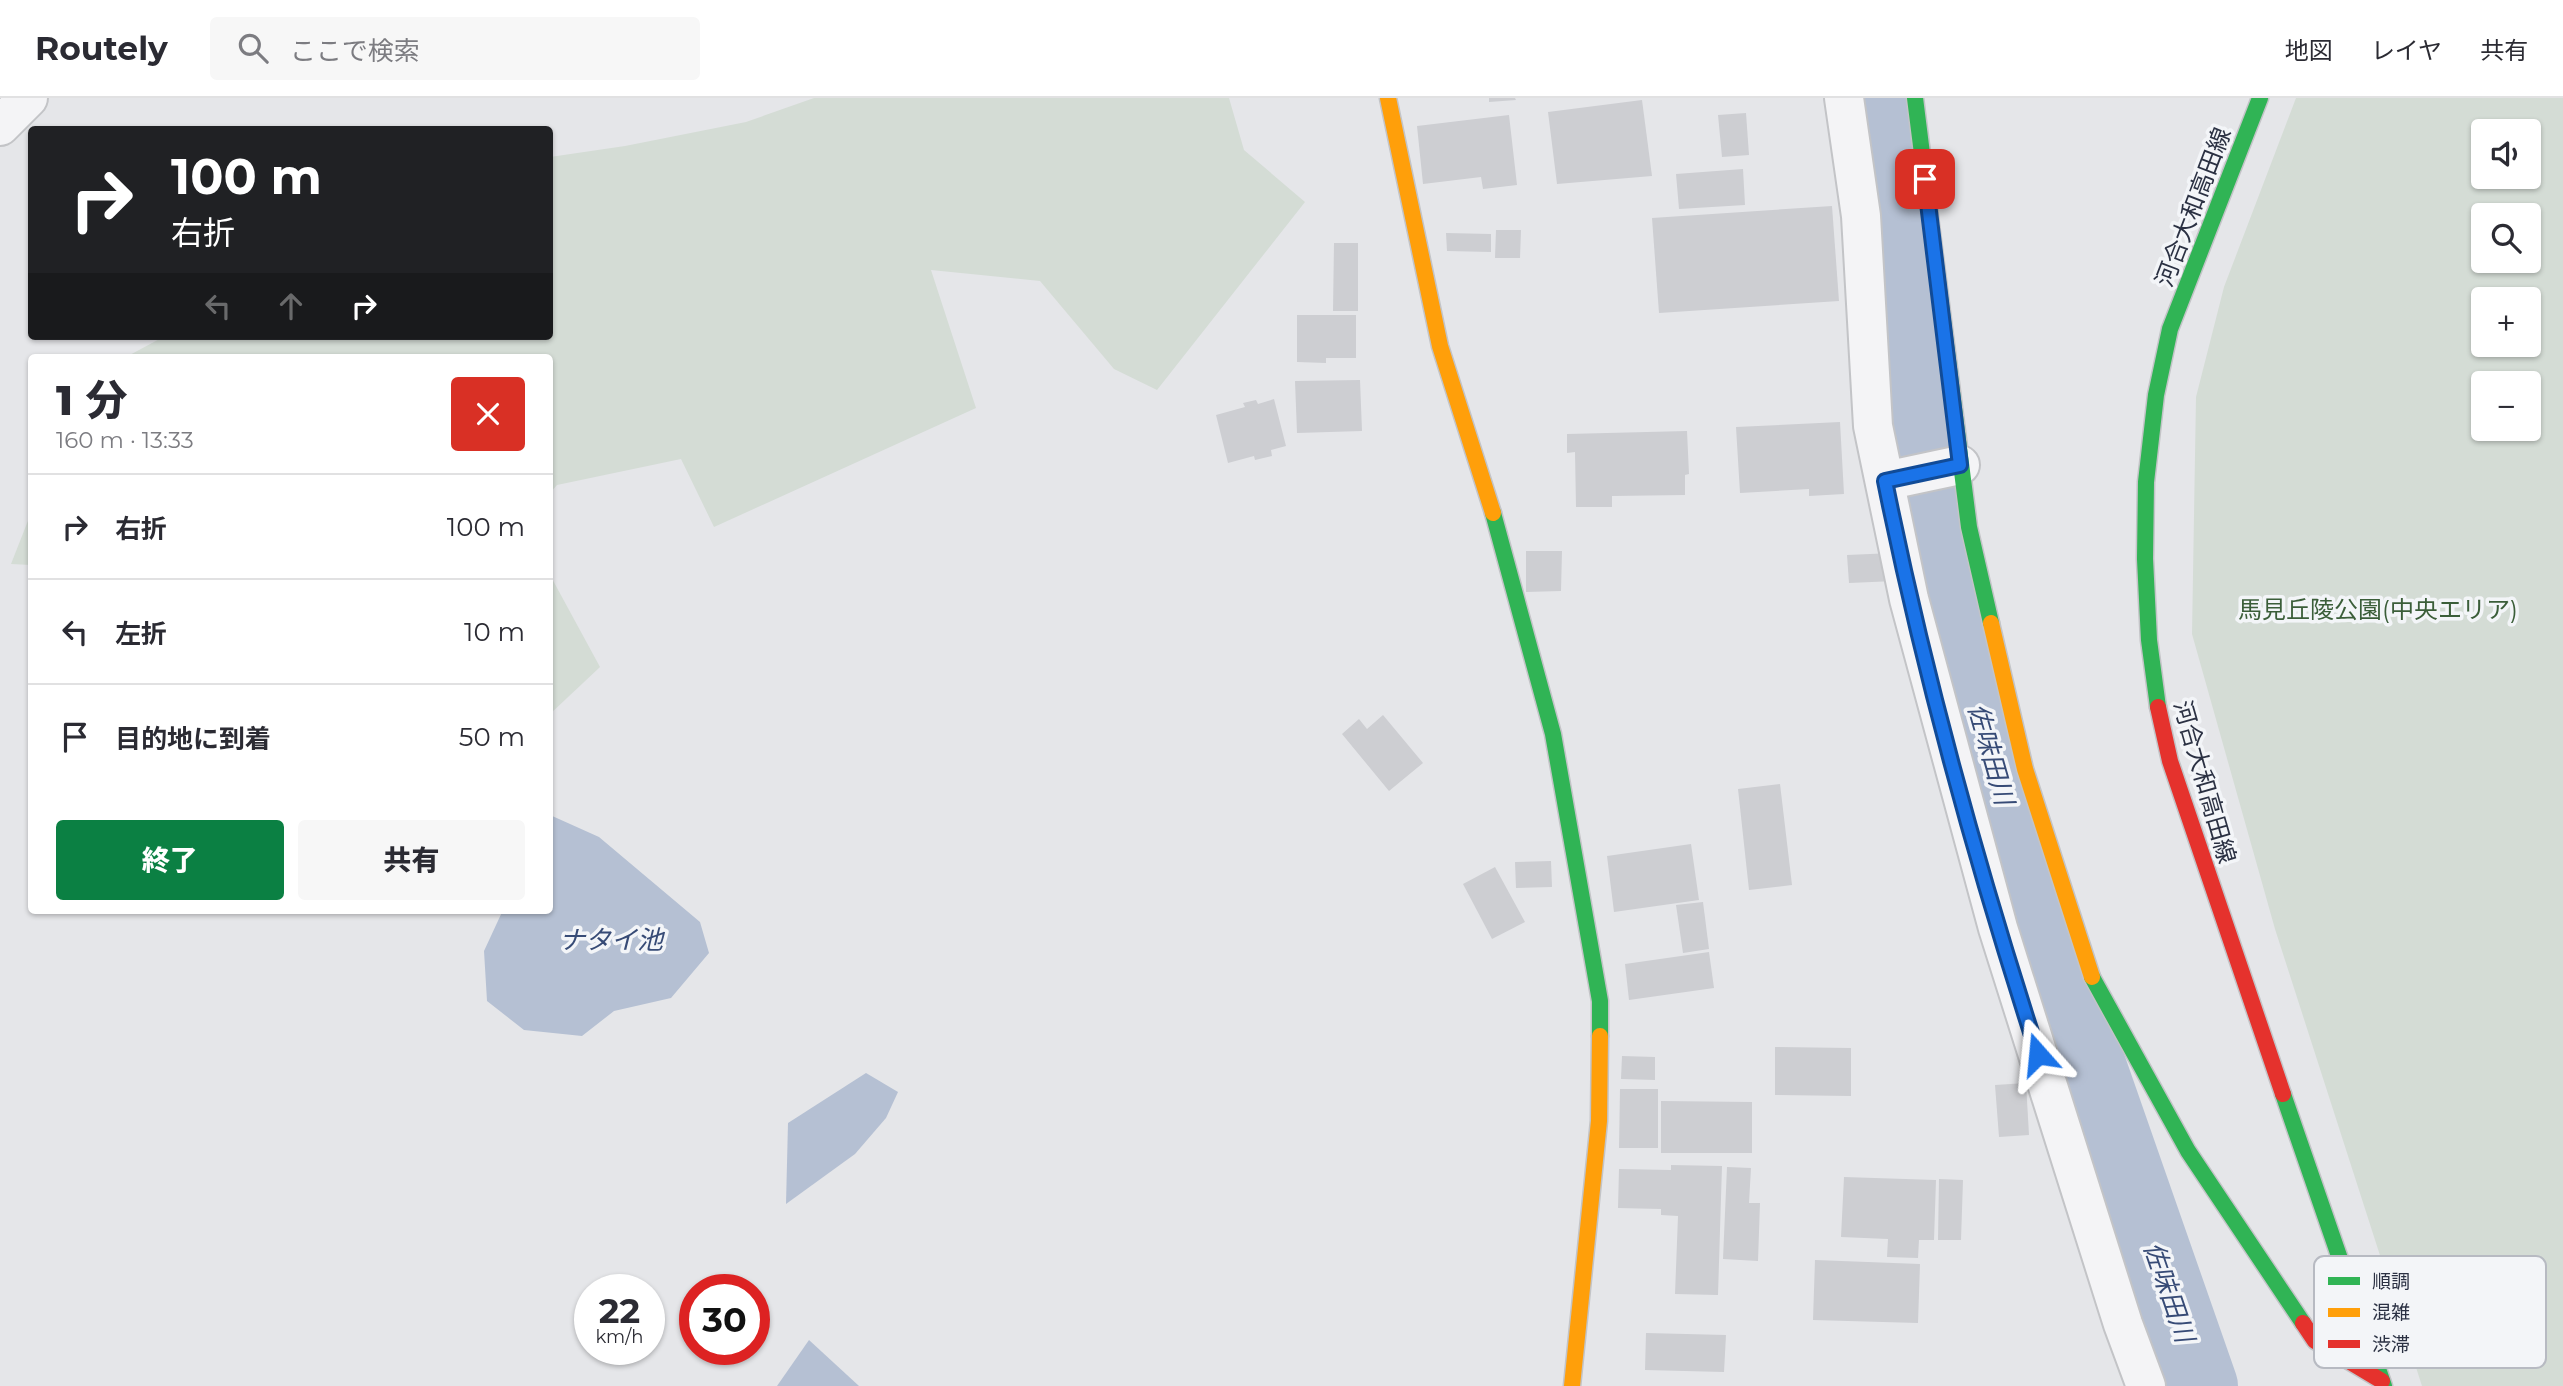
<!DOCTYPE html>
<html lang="ja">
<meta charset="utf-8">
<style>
body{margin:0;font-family:Montserrat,"Noto Sans JP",sans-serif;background:#f7f7f7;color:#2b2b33;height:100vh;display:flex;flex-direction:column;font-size:26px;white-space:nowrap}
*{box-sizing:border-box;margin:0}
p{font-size:23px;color:#7c7c81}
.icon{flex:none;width:38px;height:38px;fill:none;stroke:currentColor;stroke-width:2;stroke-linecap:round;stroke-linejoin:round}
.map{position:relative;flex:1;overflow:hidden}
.side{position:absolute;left:28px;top:256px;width:525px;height:560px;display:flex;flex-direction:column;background:#fff;border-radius:7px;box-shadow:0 2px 5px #0004}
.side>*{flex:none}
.guide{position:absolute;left:28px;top:28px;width:525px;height:214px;border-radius:7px;box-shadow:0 2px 5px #0004;background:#202124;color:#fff;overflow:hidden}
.tools{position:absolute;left:2471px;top:21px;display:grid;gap:14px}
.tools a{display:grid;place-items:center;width:70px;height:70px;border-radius:7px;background:#fff;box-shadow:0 2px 5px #0004;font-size:35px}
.speed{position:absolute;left:574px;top:1176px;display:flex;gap:14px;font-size:35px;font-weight:700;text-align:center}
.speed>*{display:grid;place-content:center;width:91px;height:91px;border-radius:50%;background:#fff;box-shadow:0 2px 5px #0004;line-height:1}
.speed small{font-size:18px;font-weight:400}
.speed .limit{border:10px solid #d22;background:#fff;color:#111}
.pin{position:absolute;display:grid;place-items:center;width:60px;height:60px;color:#fff;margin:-30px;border-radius:14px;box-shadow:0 4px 10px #0006}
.me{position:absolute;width:77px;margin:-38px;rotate:342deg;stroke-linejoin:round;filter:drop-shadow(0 0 5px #0008)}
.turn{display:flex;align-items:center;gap:24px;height:147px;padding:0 28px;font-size:32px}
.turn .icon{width:91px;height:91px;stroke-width:2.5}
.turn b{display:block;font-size:49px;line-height:60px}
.lanes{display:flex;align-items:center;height:66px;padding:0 28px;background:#0003;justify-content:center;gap:35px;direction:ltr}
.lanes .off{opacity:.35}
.round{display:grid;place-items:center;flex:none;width:74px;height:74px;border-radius:7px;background:#f7f7f7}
.headline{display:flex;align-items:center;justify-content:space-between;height:119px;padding:0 28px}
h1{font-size:42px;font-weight:800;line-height:52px}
.button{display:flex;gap:14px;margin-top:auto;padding:14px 28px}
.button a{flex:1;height:80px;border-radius:7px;background:#0b8043;color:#fff;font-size:28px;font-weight:800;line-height:80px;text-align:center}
.button a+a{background:#f7f7f7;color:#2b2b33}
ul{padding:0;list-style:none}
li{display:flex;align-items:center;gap:21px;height:105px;padding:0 28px;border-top:2px solid #e1e1e2}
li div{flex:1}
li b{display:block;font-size:26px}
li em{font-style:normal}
header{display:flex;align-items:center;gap:42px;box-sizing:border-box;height:98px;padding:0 35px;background:#fff;border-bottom:2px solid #e1e1e2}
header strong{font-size:33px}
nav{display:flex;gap:38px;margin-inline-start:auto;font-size:24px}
.search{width:490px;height:63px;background:#f7f7f7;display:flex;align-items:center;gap:18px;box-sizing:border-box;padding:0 24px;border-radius:7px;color:#7c7c81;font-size:26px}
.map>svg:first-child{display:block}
.green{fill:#d4dcd5;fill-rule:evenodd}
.water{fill:#b5c0d3}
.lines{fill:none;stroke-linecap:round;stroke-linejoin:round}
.river{stroke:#b5c0d3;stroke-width:72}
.building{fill:#cdced2}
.street-casing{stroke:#c3c4c7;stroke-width:42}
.fast-casing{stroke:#c3c4c7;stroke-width:19}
.slow-casing{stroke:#c3c4c7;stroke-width:19}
.jam-casing{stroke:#c3c4c7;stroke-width:19}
.street{stroke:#f4f4f6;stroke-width:38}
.fast{stroke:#30b455;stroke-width:16}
.slow{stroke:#ff9f0a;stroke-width:16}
.jam{stroke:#e5322d;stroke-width:16}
.route-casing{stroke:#114b97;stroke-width:18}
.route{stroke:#1a73e8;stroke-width:12}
.labels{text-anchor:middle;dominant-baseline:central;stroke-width:7;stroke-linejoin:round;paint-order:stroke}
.street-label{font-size:24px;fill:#2b3143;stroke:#f3f5f8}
.park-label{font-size:24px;fill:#3b5e39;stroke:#f3f5f8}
.water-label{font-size:26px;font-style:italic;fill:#374b76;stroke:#f3f5f8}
.key{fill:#f3f5f8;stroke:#b7bac2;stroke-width:2}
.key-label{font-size:19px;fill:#2b3143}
</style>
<header>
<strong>Routely</strong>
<div class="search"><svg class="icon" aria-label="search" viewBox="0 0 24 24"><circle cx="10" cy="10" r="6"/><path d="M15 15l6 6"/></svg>ここで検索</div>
<nav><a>地図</a><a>レイヤ</a><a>共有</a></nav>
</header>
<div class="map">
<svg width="2563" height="1288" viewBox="0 0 2563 1288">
<rect width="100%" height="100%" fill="#e5e6e9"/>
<g class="green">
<polygon points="814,0 1229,0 1244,52 1305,104 1157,292 1114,271 1040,183 931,172 976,310 714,429 681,361 557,387 550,395 550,259 126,259 165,238 550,238 550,59 625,48 746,24"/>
<path d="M2296,0H2563V1288H2422L2275,831L2192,536L2196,299L2224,189ZM2529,33V79H2483V33ZM2529,117V163H2483V117ZM2529,201V247H2483V201ZM2529,285V331H2483V285Z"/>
<polygon points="31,415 31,467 11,466"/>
<polygon points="550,477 600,569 550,616"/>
</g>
<g class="water">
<polygon points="550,717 599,739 700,824 709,855 671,900 614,913 582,938 524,932 487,903 484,853 503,812 550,812"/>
<polygon points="866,975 898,994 886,1020 855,1056 786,1106 788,1025"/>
<polygon points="809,1242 859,1288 777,1288"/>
</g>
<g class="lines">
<polyline class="river" points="1878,0 1913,291 1935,434 1976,605 2017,750 2079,936 2202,1288"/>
</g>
<g class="building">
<polygon points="1489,0 1515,0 1516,2 1489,4"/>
<polygon points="1642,2 1652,78 1557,86 1548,14"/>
<polygon points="1746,15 1749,57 1722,59 1718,17"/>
<polygon points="1509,17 1517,87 1483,91 1481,79 1423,86 1417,28"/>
<polygon points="1743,71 1745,107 1679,111 1676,76"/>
<polygon points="1832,108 1839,203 1659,215 1652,120"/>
<polygon points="1496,132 1521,132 1520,160 1495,160"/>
<polygon points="1446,135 1491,136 1491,154 1447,153"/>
<polygon points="1334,145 1358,145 1358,213 1333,213"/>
<polygon points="1297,217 1356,217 1356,260 1326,260 1326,265 1297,264"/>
<polygon points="1360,282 1362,333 1297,335 1295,283"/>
<polygon points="1274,301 1286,348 1271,352 1272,358 1255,362 1254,358 1228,365 1216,317 1245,309 1243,305 1256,302 1258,306"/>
<polygon points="1840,324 1844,396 1809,398 1809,391 1740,395 1736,329"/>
<polygon points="1687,333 1689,376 1685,377 1685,397 1612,398 1612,409 1576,409 1575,354 1567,355 1567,336"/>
<polygon points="1526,453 1562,453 1561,493 1526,494"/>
<polygon points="1893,455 1895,483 1849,485 1847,457"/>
<polygon points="1383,617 1423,665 1389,693 1342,636 1359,621 1367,631"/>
<polygon points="1780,686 1792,787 1749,792 1738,691"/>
<polygon points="1691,746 1699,802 1614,814 1607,758"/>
<polygon points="1551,763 1552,789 1516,790 1515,764"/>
<polygon points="1495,769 1525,824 1492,841 1463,786"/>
<polygon points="1703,804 1709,851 1683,855 1676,807"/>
<polygon points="1709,854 1714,890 1629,902 1625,866"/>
<polygon points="1775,949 1851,950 1851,998 1775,997"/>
<polygon points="1622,958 1655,959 1655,982 1621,981"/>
<polygon points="2026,985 2029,1037 1999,1039 1995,987"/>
<polygon points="1620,991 1658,991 1658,1050 1619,1050"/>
<polygon points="1661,1003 1752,1004 1752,1055 1661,1055"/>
<polygon points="1671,1067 1722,1068 1718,1197 1675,1196 1678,1118 1661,1117 1661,1111 1618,1110 1619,1071 1671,1072"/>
<polygon points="1727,1069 1751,1070 1749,1105 1760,1105 1758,1163 1723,1161"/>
<polygon points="1844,1079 1936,1082 1934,1142 1919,1142 1918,1160 1887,1159 1888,1141 1841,1139"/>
<polygon points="1939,1081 1963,1082 1961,1142 1938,1142"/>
<polygon points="1815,1162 1920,1166 1918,1225 1813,1222"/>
<polygon points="1646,1235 1726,1237 1724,1274 1645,1272"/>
</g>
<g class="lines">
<defs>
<g id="street">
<polyline points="1844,0 1861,118 1873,328 1909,501 1998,830 2123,1226 2146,1288"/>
<polyline points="0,28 28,0"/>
<polyline points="1885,383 1960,367"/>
</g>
<g id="fast">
<polyline points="1915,0 1969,429 1991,525"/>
<polyline points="1493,415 1553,636 1600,903 1600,938"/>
<polyline points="2158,609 2149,542 2145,461 2146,384 2156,297 2170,231 2260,0"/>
<polyline points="2092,879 2188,1053 2303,1225"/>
<polyline points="2283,996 2384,1288"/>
</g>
<g id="slow">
<polyline points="1388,0 1440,248 1493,415"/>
<polyline points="1991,525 2025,671 2092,879"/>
<polyline points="1572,1288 1599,1023 1600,938"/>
</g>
<g id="jam">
<polyline points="2158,609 2170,663 2283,996"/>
<polyline points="2303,1225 2315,1243 2382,1283"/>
</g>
</defs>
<use href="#street" class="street-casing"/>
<use href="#fast" class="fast-casing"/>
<use href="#slow" class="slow-casing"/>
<use href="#jam" class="jam-casing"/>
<use href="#street" class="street"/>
<use href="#fast" class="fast"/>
<use href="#slow" class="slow"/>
<use href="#jam" class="jam"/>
</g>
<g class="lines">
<defs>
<path id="route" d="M1925,81L1960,367L1885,383C1924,577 1977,768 2038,956"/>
</defs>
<use href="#route" class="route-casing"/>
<use href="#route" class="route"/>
</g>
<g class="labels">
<g class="street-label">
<text transform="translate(2193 109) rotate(-69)">河合大和高田線</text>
<text transform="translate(2205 684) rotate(74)">河合大和高田線</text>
</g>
<g class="park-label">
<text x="2378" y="511">馬見丘陵公園(中央エリア)</text>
</g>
<g class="water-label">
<text transform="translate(1991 656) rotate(74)">佐味田川</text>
<text x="611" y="842">ナタイ池</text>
<text transform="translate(2169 1194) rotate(71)">佐味田川</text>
</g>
</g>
<rect x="2314" y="1158" width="232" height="112" rx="10" class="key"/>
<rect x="2328" y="1179" width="32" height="8" fill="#30b455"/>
<rect x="2328" y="1210" width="32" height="9" fill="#ff9f0a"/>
<rect x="2328" y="1242" width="32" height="8" fill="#e5322d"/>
<g class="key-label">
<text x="2372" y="1190">順調</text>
<text x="2372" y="1221">混雑</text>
<text x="2372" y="1253">渋滞</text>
</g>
</svg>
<div class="tools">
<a><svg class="icon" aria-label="sound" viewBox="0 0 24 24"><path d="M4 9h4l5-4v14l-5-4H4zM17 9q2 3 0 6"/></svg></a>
<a><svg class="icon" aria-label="search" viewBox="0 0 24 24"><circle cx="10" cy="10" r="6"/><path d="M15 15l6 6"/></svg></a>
<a>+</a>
<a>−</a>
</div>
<div class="speed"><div>22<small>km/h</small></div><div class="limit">30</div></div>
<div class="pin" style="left:1925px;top:81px;background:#d93025"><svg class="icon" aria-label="arrive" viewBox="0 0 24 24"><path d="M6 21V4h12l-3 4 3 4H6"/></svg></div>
<svg class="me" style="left:2038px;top:956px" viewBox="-20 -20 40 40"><path d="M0-17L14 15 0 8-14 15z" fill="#1a73e8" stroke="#fff" stroke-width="4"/></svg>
<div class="guide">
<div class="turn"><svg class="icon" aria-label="right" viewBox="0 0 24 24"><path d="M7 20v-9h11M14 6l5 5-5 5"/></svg><div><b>100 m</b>右折</div></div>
<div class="lanes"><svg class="icon off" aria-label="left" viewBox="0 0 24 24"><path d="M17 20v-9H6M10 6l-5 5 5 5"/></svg><svg class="icon off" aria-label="ahead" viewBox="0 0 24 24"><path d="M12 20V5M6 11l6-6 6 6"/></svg><svg class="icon" aria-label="right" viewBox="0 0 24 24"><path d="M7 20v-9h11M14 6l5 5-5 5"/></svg></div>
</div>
<section class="side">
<div class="headline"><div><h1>1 分</h1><p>160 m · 13:33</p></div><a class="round" style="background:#d93025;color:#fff"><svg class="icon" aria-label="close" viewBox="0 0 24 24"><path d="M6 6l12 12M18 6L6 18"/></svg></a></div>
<ul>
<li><svg class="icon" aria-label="right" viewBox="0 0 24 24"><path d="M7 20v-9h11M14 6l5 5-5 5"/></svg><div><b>右折</b></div><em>100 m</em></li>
<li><svg class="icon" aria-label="left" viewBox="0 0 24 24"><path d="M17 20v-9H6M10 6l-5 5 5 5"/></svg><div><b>左折</b></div><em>10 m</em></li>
<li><svg class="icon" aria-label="arrive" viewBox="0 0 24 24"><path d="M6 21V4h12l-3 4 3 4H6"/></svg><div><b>目的地に到着</b></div><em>50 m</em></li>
</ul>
<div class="button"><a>終了</a><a>共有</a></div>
</section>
</div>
